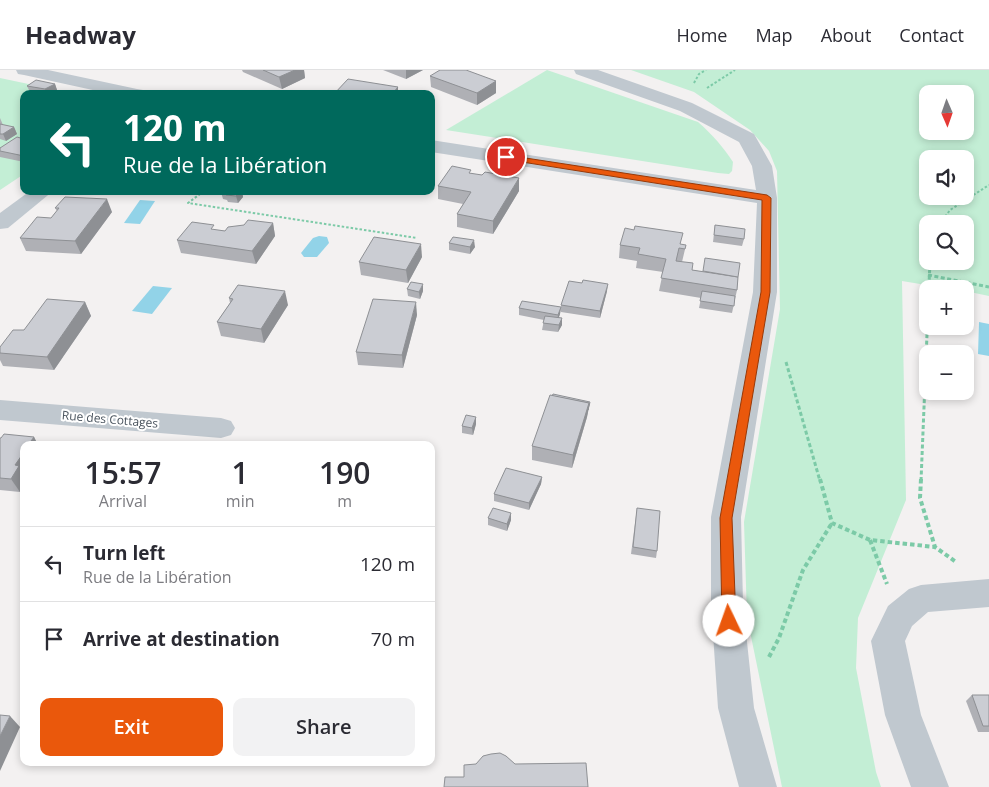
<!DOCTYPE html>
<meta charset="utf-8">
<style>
body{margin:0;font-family:"Open Sans",sans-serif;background:#f2f2f3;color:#2b2b33;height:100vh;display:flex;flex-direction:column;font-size:19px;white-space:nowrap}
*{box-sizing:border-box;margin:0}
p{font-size:16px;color:#7c7c81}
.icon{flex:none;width:28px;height:28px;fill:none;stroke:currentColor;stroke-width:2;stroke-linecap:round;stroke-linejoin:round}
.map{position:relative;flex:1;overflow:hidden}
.panel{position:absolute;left:20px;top:371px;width:415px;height:325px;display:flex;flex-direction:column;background:#fff;border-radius:10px;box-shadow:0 2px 8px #0003}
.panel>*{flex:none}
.top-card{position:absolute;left:20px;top:20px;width:415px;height:105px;border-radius:10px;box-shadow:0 2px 8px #0003;background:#00695c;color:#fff;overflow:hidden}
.needle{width:32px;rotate:178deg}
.controls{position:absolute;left:919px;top:15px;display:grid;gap:10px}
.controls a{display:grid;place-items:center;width:55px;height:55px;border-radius:10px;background:#fff;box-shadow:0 2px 8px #0003;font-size:25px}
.pin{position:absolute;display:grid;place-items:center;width:42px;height:42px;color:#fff;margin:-21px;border:2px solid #fff;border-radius:50%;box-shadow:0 1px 5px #0007}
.me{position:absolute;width:55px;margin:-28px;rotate:357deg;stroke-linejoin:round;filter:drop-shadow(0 0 4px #0008)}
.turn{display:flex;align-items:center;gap:18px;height:105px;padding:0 20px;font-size:22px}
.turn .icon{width:65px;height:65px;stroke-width:2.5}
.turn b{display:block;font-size:35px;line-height:42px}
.eta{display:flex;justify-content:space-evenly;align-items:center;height:85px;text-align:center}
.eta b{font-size:30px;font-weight:600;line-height:35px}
.button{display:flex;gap:10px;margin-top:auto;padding:10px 20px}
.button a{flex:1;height:58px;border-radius:10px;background:#ea580c;color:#fff;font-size:20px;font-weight:600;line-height:58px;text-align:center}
.button a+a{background:#f2f2f3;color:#2b2b33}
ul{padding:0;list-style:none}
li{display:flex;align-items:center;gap:15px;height:75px;padding:0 20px;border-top:1px solid #e1e1e2}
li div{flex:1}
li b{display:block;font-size:19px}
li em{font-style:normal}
header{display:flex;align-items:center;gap:30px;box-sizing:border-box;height:70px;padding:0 25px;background:#fff;border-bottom:1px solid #e1e1e2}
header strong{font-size:24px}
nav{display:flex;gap:28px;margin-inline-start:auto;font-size:18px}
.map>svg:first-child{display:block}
.green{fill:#c3eed5;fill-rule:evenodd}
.water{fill:#92d3e8}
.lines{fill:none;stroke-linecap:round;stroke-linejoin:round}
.path-far2{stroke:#7ccaa7;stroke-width:2;stroke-dasharray:2.5 2;stroke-linecap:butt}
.path-far1{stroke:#7ccaa7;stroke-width:3;stroke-dasharray:4 2.5;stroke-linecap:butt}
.path{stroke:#7ccaa7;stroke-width:4;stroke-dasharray:4.5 3;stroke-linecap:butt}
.minor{fill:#c0c8cf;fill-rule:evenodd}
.wall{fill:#afb0b5}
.shaded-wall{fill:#8e9094}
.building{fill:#cbcdd3;stroke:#8e9094}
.route{fill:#ea580c;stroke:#983908}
.labels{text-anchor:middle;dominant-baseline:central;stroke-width:4;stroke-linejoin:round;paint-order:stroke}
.street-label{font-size:12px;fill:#4a545e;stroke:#fff}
</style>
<header>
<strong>Headway</strong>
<nav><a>Home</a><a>Map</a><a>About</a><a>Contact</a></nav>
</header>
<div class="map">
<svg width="989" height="717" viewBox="0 0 989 717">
<rect width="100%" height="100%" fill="#f3f1f1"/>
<g class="green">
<path d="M547,0L698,52C713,65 723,77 733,92L732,101L729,104L718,103L446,60Z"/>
<path d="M631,0H989V226L965,221V219H950L902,211L906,430L858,548L856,598L876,702L881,717H782L747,547L744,452L780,239L777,101L769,81L750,60L694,22ZM928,24H965V61H928ZM928,89H965V126H928ZM928,154H965V191H928Z"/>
<polygon points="0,8 76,24 24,24 24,104 0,120"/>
</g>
<g class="water">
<polygon points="140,130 155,131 140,154 124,153"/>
<polygon points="319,166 327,167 329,173 317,187 304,187 301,183 313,168"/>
<polygon points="153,216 172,218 152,244 132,241"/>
<polygon points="979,252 989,254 989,286 978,284"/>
</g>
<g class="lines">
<g class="path-far2">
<polyline points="694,13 699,4 706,0"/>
<polyline points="707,18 735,0"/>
<polyline points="204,121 188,133 417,168"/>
<polyline points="940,154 950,140 989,115"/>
</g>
<g class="path-far1">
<polyline points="928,205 989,217"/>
<polyline points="786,292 820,411"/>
<polyline points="921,411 930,191"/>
</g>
<g class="path">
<polyline points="820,409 832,453 870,470 935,477"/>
<polyline points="921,409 920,428 935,477 956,492"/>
<polyline points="870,470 887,514"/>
<polyline points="769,587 779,568 803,500 832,453"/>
</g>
<g class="minor">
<polygon points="16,0 48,0 137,19 143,20 146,24 111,24 24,5 18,4"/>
<polygon points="574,0 598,0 692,33 754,64 772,96 777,128 777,222 741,447 743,534 754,638 777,717 739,717 718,638 711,534 711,447 753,222 757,133 431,82 431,70 756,120 752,96 739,72 680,41 576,4"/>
<polygon points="30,121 53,121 8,158 0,159 0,143"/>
<polygon points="0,330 221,348 231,351 235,358 231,365 221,368 0,350"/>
<polygon points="989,509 989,537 928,542 912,556 905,571 921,645 949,717 911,717 885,645 871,571 888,536 909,519 921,515"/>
</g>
</g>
<g class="wall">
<polygon points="242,0 304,0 305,8 282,19 243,2"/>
<polygon points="383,0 423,0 406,9"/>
<polygon points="430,6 496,11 496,23 477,35 431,17"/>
<polygon points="55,14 57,20 51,24 39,24 30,22 27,16"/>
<polygon points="0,48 3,55 14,57 17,64 6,71 0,69"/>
<polygon points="24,69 24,92 0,87 0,78"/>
<polygon points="471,103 519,121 493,164 457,157 457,144 463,134 438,129 438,116"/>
<polygon points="221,121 242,121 243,127 238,133 228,132 227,130 223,129 221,122"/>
<polygon points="55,138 112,142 81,184 26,181 20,168 51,148 57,141"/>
<polygon points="273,153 275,166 256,194 181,183 177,170 215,160 225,161"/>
<polygon points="715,155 744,169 742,176 713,172"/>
<polygon points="449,173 475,177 470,184 449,180"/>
<polygon points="620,175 686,175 682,192 692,200 738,207 737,220 732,243 699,238 701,228 659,221 663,202 636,198 637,191 619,188"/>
<polygon points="422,187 408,213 361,205 359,192"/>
<polygon points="407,219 423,221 420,229 408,226"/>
<polygon points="607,221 600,248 561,242 561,235"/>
<polygon points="229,228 288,235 264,273 221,266 217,252 230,233"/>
<polygon points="85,232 91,246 54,300 3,296 0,290 0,277 24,260"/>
<polygon points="561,237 560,244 559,247 562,255 558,262 542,260 544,250 519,245 519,238"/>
<polygon points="417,245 403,298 358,295 356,282"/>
<polygon points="590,332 587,347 572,398 532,390 532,376"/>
<polygon points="476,347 476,354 473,365 462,363 462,356"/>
<polygon points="34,367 38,375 24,375 20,422 0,420 0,368"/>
<polygon points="542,407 541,414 529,440 494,431 494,424"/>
<polygon points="637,438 657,481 656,488 631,484"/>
<polygon points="488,448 511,450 507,461 488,455"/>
<polygon points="972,625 989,625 989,662 978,662 966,631"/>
</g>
<g class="shaded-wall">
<polygon points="295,0 304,0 305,8 282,19 279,7"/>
<polygon points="406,0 423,0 406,9"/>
<polygon points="496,11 496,23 477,35 477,23"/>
<polygon points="55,14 57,20 51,24 47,24 45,19"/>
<polygon points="398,17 398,24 392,24"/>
<polygon points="14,57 17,64 6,71 3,64"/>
<polygon points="519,108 519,121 493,164 493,151"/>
<polygon points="241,121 242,121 243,127 238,133 236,126"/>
<polygon points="107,129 112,142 81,184 75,171"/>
<polygon points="273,153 275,166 256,194 252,181"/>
<polygon points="474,170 475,177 470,184 470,177"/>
<polygon points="421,174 422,187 408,213 406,200"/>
<polygon points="423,214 423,221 420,229 419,222"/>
<polygon points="608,214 607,221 600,248 600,241"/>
<polygon points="285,221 288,235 264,273 261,259"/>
<polygon points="85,232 91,246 54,300 47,287"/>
<polygon points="416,232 417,245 403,298 402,285"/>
<polygon points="561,237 560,244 557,252 558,245"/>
<polygon points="562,248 562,255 558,262 559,255"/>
<polygon points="590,332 587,347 572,398 573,385 589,333"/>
<polygon points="476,347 476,354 473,365 472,358"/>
<polygon points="34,367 38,375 28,375"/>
<polygon points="24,382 24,415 20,422 11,409 15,395"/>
<polygon points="542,407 541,414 529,440 529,433"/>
<polygon points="511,443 511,450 507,461 507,454"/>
<polygon points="10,646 20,657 0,701 0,666"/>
</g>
<g class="building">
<polygon points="263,0 295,0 279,7"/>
<polygon points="440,0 466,0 496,11 477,23 430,6"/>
<polygon points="348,9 398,17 392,24 334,24"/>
<polygon points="36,10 55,14 45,19 27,16"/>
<polygon points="0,54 14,57 3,64 0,64"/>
<polygon points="17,67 24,69 24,86 0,81 0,78"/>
<polygon points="452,96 471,100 469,103 482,105 485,102 519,108 493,151 457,144 471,122 438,116"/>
<polygon points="221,121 241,121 236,126 226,125 227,123 221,122"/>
<polygon points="65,127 107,129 75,171 20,168 37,147 51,148 59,138 55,138"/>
<polygon points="248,150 273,153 252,181 177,170 192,152 214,155 211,159 225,161 228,157 244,155"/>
<polygon points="715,155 745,159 744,169 714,165"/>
<polygon points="635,156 683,163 680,174 686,175 685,179 679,178 676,191 693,193 692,200 738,207 737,220 661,208 666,189 638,184 640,178 620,175 625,158 634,160"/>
<polygon points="374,167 421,174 406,200 359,192"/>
<polygon points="453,167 474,170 470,177 449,173"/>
<polygon points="705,188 740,193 738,207 703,201"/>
<polygon points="583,210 608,214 600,241 561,235 569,211 582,213"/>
<polygon points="411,212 423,214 419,222 407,219"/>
<polygon points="238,215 285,221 261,259 217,252 233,229 229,228"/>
<polygon points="702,221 735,226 734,236 700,231"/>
<polygon points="47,229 85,232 47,287 0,283 0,277 13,260 24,260"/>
<polygon points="373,229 416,232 402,285 356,282"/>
<polygon points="522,231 561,237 558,245 519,238"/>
<polygon points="545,246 562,248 559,255 543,253"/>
<polygon points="553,324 590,332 588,340 589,333 552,326"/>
<polygon points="550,325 589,333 573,385 532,376"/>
<polygon points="466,345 476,347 472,358 462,356"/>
<polygon points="4,364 34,367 28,375 24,375 24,382 15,395 19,396 11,409 0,408 0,368 1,368"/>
<polygon points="506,398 542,407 529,433 494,424"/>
<polygon points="493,438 511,443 507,454 488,448"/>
<polygon points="637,438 660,441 657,481 633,477"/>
<polygon points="972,625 989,625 989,656 983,656"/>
<polygon points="0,645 10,646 0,666"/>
<polygon points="500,683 506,686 515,694 586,693 588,717 444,717 445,707 464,707 464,695 476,694 483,686 491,684"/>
</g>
<polygon class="route" points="506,85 767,125 771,128 770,222 732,448 736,551 734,556 729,557 724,556 722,551 720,448 761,222 762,130 503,89 503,86"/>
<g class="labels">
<g class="street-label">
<text transform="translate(110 349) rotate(5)">Rue des Cottages</text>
</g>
</g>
</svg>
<div class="controls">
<a><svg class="needle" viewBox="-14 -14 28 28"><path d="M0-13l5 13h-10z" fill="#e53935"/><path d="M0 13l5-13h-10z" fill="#7c7c81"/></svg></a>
<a><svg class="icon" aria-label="sound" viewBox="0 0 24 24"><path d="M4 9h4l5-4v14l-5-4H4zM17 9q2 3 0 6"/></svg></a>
<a><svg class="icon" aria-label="search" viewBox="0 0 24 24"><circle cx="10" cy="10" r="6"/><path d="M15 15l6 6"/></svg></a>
<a>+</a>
<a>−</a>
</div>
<div class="pin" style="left:506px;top:87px;background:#d93025"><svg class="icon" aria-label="arrive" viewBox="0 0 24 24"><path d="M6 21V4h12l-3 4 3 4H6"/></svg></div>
<svg class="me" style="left:729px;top:551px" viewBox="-20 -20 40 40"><circle r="19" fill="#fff"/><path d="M0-13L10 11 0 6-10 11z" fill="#ea580c"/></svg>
<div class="top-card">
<div class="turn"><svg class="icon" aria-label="left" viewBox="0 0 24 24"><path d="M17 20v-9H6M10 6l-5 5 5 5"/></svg><div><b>120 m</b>Rue de la Libération</div></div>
</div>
<section class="panel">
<div class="eta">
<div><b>15:57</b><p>Arrival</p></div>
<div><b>1</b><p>min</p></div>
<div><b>190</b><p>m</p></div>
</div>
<ul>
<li><svg class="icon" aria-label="left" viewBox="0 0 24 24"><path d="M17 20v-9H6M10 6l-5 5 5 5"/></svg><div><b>Turn left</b><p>Rue de la Libération</p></div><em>120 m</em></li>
<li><svg class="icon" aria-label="arrive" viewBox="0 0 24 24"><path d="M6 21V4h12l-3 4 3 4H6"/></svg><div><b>Arrive at destination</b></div><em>70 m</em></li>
</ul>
<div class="button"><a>Exit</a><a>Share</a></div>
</section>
</div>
